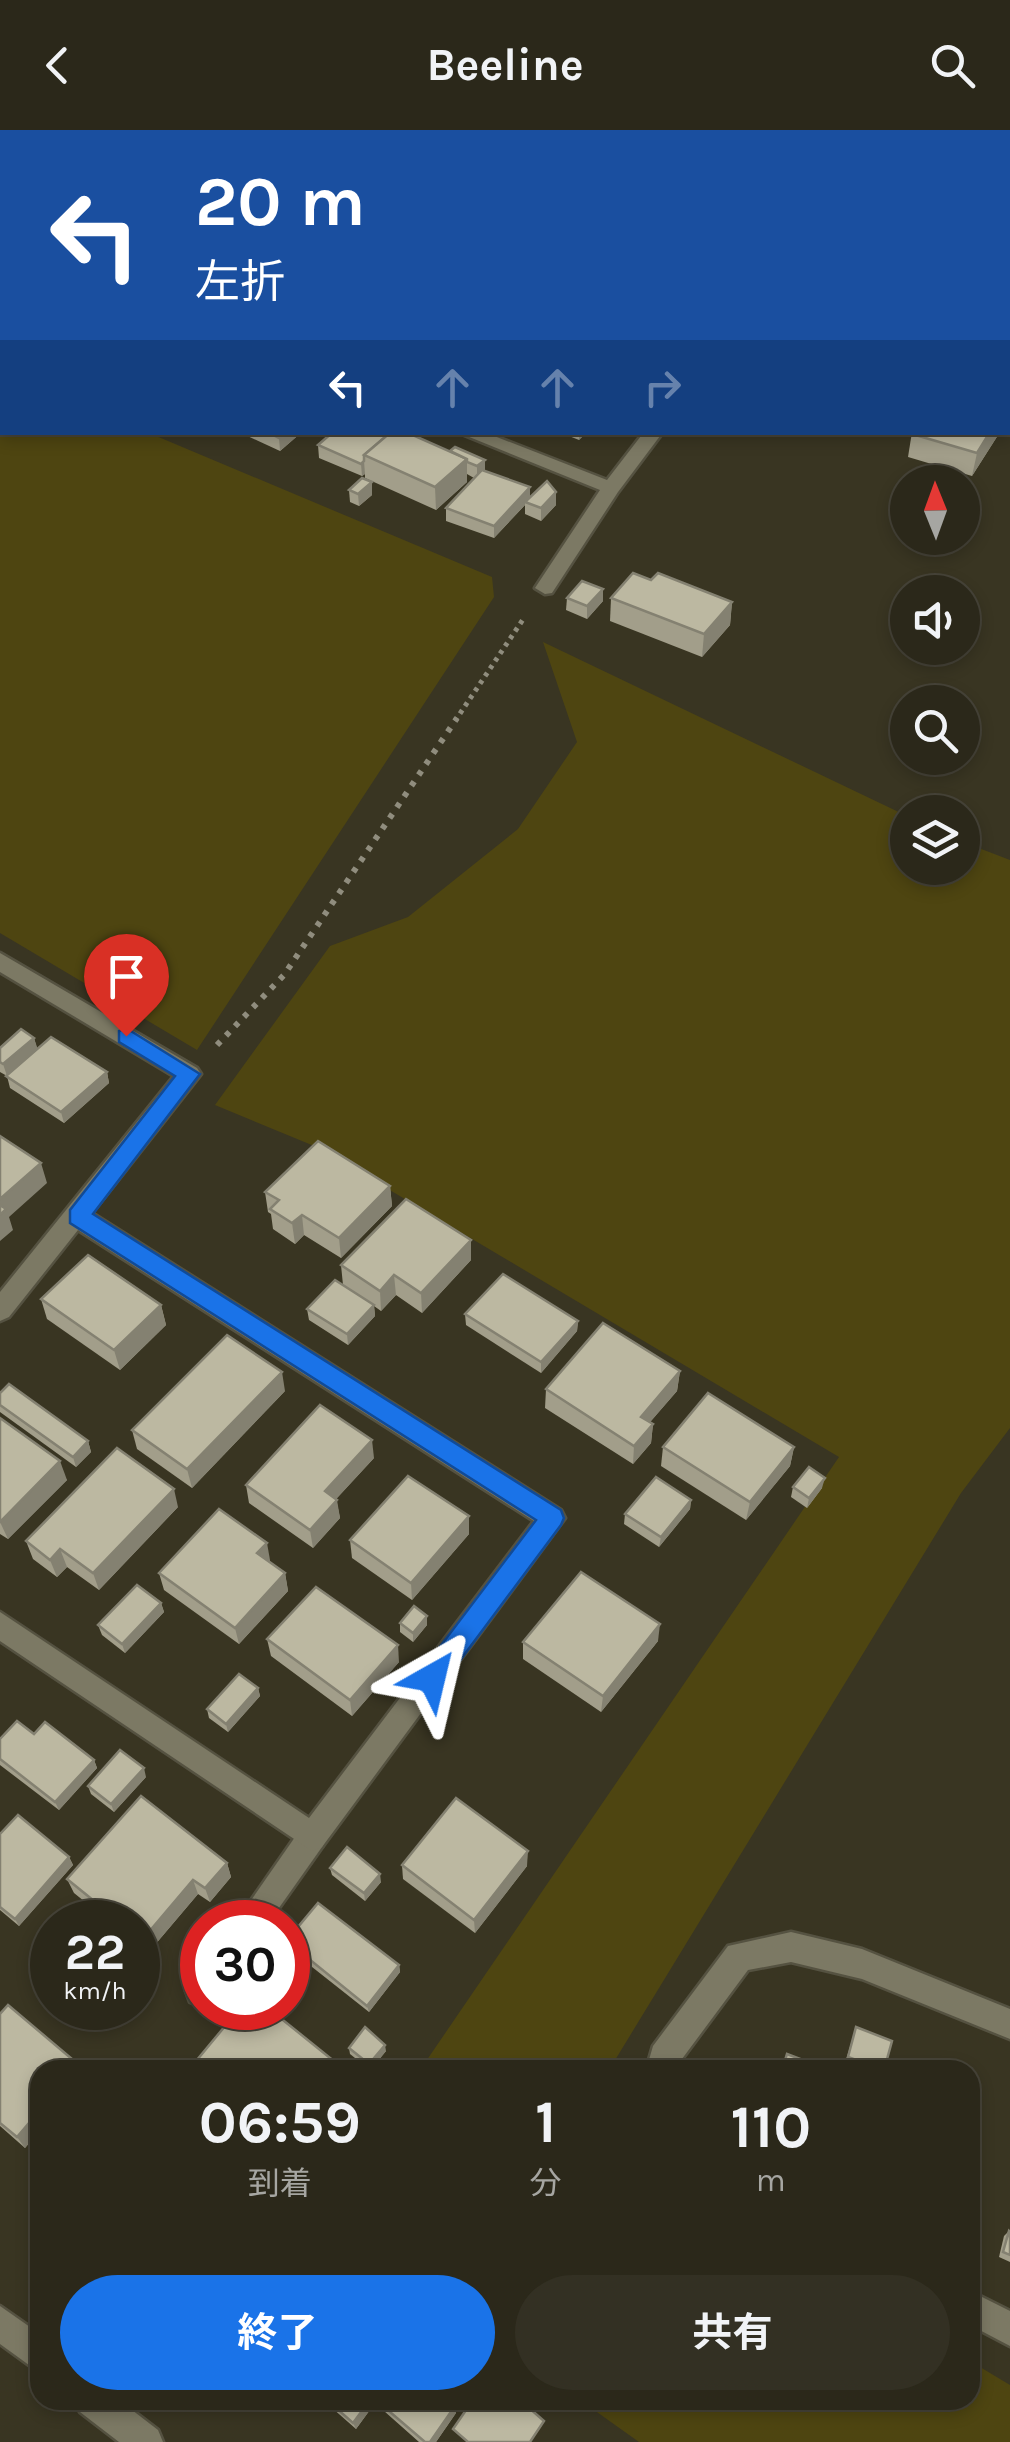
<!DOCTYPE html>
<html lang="ja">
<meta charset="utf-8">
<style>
body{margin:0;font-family:Karla,"Noto Sans JP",sans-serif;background:#333023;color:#f1f3f6;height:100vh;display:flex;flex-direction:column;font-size:38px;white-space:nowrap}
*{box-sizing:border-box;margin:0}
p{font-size:32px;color:#a6a6a2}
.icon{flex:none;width:55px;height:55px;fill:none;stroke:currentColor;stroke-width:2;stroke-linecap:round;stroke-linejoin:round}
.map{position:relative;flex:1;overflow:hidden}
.side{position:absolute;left:30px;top:1930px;width:950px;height:350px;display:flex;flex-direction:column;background:#2b281a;border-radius:30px;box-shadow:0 5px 15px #0003,0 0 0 2px #474439}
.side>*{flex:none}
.top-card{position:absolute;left:0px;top:0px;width:1010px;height:305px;box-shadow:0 5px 15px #0003,0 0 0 2px #474439;background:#1a4fa0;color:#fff;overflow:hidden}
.needle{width:65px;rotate:359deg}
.controls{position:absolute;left:890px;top:335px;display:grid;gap:20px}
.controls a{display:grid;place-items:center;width:90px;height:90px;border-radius:50%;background:#2b281a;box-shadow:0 5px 15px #0003,0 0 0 2px #474439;font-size:50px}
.speed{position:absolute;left:30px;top:1770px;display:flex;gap:20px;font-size:50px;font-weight:700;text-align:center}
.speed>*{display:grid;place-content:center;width:130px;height:130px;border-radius:50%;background:#2b281a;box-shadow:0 5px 15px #0003,0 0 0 2px #474439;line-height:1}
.speed small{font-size:25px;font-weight:400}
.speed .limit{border:15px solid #d22;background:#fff;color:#111}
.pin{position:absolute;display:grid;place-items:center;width:85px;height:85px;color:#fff;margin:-102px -42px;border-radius:50% 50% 50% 0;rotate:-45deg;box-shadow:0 0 10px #0007}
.pin .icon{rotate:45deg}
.me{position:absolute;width:110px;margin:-55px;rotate:37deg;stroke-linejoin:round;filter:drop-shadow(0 0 8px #0008)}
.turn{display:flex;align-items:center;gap:35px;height:210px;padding:0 30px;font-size:45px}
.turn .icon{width:130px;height:130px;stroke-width:2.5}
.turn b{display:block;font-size:70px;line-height:85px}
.lanes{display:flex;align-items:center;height:95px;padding:0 30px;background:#0003;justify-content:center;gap:50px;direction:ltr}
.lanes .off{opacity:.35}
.eta{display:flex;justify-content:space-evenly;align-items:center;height:170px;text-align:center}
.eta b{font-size:60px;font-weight:700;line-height:70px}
.cta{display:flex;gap:20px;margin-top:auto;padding:20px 30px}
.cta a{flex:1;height:115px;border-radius:60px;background:#1a73e8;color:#fff;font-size:40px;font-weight:700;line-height:115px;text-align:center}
.cta a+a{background:#333023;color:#f1f3f6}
header{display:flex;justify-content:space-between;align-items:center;height:130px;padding:0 30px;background:#2b281a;font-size:45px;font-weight:700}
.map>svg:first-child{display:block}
.green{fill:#4e4511}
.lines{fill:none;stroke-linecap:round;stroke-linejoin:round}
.service-casing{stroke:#555241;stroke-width:5}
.minor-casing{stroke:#555241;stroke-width:5}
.path-far1{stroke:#908d7e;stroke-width:5;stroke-dasharray:4 5;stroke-linecap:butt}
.path{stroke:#908d7e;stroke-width:6;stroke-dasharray:5 8;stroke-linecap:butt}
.service{fill:#7c7964;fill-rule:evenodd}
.minor{fill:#7c7964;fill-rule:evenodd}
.wall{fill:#a29e8a}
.shaded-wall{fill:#848171}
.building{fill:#bcb8a1;stroke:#848171;stroke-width:2.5}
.route{fill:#1a73e8;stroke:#114b97;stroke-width:2.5}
</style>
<header><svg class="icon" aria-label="back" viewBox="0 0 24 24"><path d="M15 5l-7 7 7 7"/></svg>Beeline<svg class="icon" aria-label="search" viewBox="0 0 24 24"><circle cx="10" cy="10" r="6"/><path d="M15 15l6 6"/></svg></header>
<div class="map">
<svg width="1010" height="2312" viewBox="0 0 1010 2312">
<rect width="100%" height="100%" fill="#393522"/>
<g class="green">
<polygon points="0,240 2,302 149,303 492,447 494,467 197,920 0,803"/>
<polygon points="543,512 907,686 908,738 962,738 963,712 1010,730 1010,1298 961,1363 609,1940 420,1940 839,1327 319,1018 215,975 330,816 408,787 518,699 577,612"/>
<polygon points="970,2231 1010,2255 1010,2312 639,2312 580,2270 970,2270"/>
</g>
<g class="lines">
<defs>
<g id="service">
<polygon points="312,1693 322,1697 327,1707 322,1717 269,1792 236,1792 302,1697"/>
<polygon points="202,1844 202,1876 201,1876 190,1872 186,1861 191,1848"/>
</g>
<g id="minor">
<polygon points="457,302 484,302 607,350 644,302 663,302 618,362 552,463 545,464 535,458 600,360"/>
<polygon points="0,823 197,938 201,944 92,1083 561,1380 565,1388 322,1717 312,1721 0,1511 0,1482 309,1688 534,1391 78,1100 9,1187 0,1191 0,1162 174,946 0,842"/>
<polygon points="791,1802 862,1819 1010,1879 1010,1909 862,1849 791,1832 748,1840 679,1933 678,1940 646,1940 653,1916 728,1816"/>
<polygon points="970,2161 1010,2181 1010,2216 970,2195"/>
<polygon points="0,2176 40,2204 40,2243 0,2214"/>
<polygon points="75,2270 119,2270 158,2300 163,2312 119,2312 80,2282"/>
</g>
</defs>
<use href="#service" class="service-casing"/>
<use href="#minor" class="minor-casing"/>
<polyline class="path-far1" points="455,591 524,488"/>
<polyline class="path" points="217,915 284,845 457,588"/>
<use href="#service" class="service"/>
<use href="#minor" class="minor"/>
</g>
<g class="wall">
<polygon points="403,0 446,0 444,2 408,2 403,1"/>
<polygon points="742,0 864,0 863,2 740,2"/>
<polygon points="871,0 907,0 905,2 883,2"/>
<polygon points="239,302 302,302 280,321"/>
<polygon points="559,302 587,302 579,310"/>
<polygon points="912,302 1000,302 972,346 908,327"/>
<polygon points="318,315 450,321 485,330 485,341 530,357 530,367 556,375 541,391 525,384 525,375 494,408 446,391 446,378 474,348 467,344 467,352 436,380 365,348 365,344 362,346 319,328"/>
<polygon points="349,360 372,365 359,376 350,372"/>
<polygon points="651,450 732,472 730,495 702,527 610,491 611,468"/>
<polygon points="567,468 603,471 587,489 566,480"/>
<polygon points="34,908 37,919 107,942 109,953 64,993 10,958 7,946 0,942 0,918"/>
<polygon points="390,1056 392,1076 341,1128 304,1105 295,1114 273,1099 271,1084 268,1082 265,1062"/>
<polygon points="471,1130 422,1183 396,1165 381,1181 374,1176 375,1186 348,1215 309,1190 307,1179 343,1155 341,1135"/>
<polygon points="41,1169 161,1175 166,1195 120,1240 47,1189"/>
<polygon points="465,1184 578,1191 577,1201 541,1243 466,1195"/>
<polygon points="680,1241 677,1261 650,1292 653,1294 651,1313 633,1334 545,1278 546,1259"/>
<polygon points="285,1261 192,1358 137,1319 132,1300"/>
<polygon points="0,1263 88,1311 91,1322 76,1337 0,1282"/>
<polygon points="0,1288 67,1350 8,1409 0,1404"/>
<polygon points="663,1317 794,1317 790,1336 746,1390 661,1336"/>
<polygon points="374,1328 336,1369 340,1388 313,1418 249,1373 246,1355"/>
<polygon points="793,1357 822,1358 807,1378 791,1367"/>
<polygon points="691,1370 690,1379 659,1417 624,1394 625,1384"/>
<polygon points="178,1377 99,1460 67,1437 57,1447 33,1429 26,1411"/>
<polygon points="469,1386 469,1404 412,1470 352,1428 350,1410"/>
<polygon points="270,1430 269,1432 285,1443 288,1461 239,1514 164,1460 159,1443"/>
<polygon points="161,1473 164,1482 125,1523 102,1505 98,1495"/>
<polygon points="400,1493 427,1495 413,1512 400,1502"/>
<polygon points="267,1509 399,1532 352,1586 271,1526"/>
<polygon points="658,1511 601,1582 523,1529 523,1512"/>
<polygon points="258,1558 260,1566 228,1602 209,1588 207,1579"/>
<polygon points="34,1604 94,1630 97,1638 59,1680 0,1635 0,1609"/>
<polygon points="146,1647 114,1682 91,1664 88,1656"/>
<polygon points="0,1704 69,1727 73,1735 19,1796 0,1780"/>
<polygon points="227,1733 231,1747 210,1772 198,1764 148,1823 138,1815 138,1792 110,1792 74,1763 67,1749"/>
<polygon points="402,1735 527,1736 475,1803 403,1749"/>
<polygon points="330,1738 381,1752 365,1771 332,1745"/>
<polygon points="288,1809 399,1835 400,1842 369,1882 288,1818"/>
<polygon points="0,1884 79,1935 82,1940 40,1940 40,2000 25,2018 0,1996"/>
<polygon points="856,1897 884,1940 863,1940 845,1933"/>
<polygon points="349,1918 386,1921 370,1940 350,1924"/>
<polygon points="1009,2101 1010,2102 1010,2132 999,2127 1004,2106"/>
<polygon points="323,2270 447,2270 456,2283 436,2312 419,2312 375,2273 356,2299"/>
</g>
<g class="shaded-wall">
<polygon points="0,0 13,0 10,2 2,2 1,9"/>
<polygon points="286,302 302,302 280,321 279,308"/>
<polygon points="579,302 587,302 579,310"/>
<polygon points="990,302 1000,302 972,346 977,323"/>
<polygon points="467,329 467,352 436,380 435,357"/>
<polygon points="485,330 485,342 477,349 477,336"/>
<polygon points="364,331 365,344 362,346 361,334"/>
<polygon points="372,352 372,365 359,376 358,364"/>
<polygon points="530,357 530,370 525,372 525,375 494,408 494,396"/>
<polygon points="556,362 556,375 541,391 541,378"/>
<polygon points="603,459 603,471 587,489 587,476"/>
<polygon points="732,472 730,495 702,527 704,504"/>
<polygon points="34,908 38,920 7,946 3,934"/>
<polygon points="107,942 109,953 64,993 61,982"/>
<polygon points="41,1033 47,1053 9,1087 13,1100 0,1111 0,1069"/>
<polygon points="390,1056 392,1076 341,1128 339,1108"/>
<polygon points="302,1085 304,1105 295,1114 292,1093"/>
<polygon points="471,1110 471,1130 422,1183 421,1163"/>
<polygon points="394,1145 396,1165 381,1181 380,1161"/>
<polygon points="161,1175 166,1195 120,1240 114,1220"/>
<polygon points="374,1175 375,1186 348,1215 347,1204"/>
<polygon points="578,1191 577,1201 541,1243 541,1232"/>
<polygon points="680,1241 677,1261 639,1305 641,1287"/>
<polygon points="282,1242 285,1261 192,1358 187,1339"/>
<polygon points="653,1294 651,1313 633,1334 634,1316"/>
<polygon points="372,1310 374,1328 327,1379 325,1361"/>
<polygon points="88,1311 91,1322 76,1337 73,1327"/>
<polygon points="794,1317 790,1336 746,1390 750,1372"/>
<polygon points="60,1331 67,1350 8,1409 0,1392"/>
<polygon points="825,1348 822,1358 807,1378 809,1368"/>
<polygon points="174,1359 178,1377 99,1460 93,1443"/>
<polygon points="337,1370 340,1388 313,1418 310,1400"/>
<polygon points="691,1370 690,1379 659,1417 661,1407"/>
<polygon points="469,1386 469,1404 412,1470 411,1453"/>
<polygon points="267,1413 270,1430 260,1441 257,1423"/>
<polygon points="60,1419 67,1437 57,1447 50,1430"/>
<polygon points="285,1443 288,1461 239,1514 235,1498"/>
<polygon points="161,1473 164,1482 125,1523 122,1514"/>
<polygon points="427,1486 427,1495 413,1512 413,1503"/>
<polygon points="660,1494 658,1511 601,1582 603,1566"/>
<polygon points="398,1515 399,1532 352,1586 350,1570"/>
<polygon points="258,1558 260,1566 228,1602 226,1594"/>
<polygon points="94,1630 97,1638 59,1680 55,1672"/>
<polygon points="144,1638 146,1647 114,1682 111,1674"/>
<polygon points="528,1721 527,1736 475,1803 474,1790"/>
<polygon points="69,1727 73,1735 19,1796 15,1789"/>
<polygon points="227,1733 231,1747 210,1772 205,1758"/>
<polygon points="380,1744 381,1752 365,1771 364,1763"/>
<polygon points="193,1750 198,1764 148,1823 142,1810"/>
<polygon points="399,1835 400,1842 369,1882 367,1876"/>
<polygon points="385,1915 386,1921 371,1940 369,1934"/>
<polygon points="40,1980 40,2000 25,2018 17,2007"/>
<polygon points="370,2270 373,2270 375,2273 356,2299 353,2293"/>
<polygon points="455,2276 456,2283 436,2312 430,2312"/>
</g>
<g class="building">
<polygon points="250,0 265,0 271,2 248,2"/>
<polygon points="282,0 349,0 347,2 280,2"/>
<polygon points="481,0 524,0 522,2 480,2"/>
<polygon points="742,0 779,0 790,2 740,2"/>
<polygon points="267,302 286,302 279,308"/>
<polygon points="333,302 391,302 364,325 364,331 361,334 318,315"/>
<polygon points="391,302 406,302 467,329 435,357 364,325"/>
<polygon points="912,302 990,302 977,323 912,304"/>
<polygon points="455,317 485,330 477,336 467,332 467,329 450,321"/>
<polygon points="482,340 530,357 494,396 446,378"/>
<polygon points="362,348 372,352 358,364 349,360"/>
<polygon points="547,351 556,362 541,378 525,372"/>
<polygon points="633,443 651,450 658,443 732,472 704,504 611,468"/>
<polygon points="582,451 603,459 587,476 567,468"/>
<polygon points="21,899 34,908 3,934 0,932 0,918"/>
<polygon points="51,907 107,942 61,982 6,946"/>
<polygon points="0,1006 41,1033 0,1069"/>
<polygon points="318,1011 390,1056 339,1108 302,1085 292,1093 270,1079 279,1070 265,1062"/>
<polygon points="406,1069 471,1110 421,1163 394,1145 380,1161 341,1135"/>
<polygon points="0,1075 6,1079 0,1085"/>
<polygon points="88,1125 161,1175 114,1220 41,1169"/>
<polygon points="503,1144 578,1191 541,1232 465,1184"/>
<polygon points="335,1150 374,1175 347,1204 307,1179"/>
<polygon points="603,1193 680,1241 641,1287 653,1294 634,1316 546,1259"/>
<polygon points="227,1205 282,1242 187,1339 132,1300"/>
<polygon points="9,1254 88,1311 73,1327 0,1275 0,1263"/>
<polygon points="708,1263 794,1317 750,1372 663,1317"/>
<polygon points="320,1275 372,1310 325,1361 337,1370 310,1400 246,1355"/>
<polygon points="0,1288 60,1331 0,1392"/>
<polygon points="117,1318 174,1359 93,1443 60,1419 50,1430 26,1411"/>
<polygon points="809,1337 825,1348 809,1368 793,1357"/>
<polygon points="408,1346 469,1386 411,1453 350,1410"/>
<polygon points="656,1347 691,1370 661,1407 625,1384"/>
<polygon points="219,1379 267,1413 257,1423 285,1443 235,1498 159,1443"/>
<polygon points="581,1442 660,1494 603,1566 523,1512"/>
<polygon points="137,1455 161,1473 122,1514 98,1495"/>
<polygon points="316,1457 398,1515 350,1570 267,1509"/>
<polygon points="414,1476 427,1486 413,1503 400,1493"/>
<polygon points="239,1544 258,1558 226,1594 207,1579"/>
<polygon points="17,1591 34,1604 45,1592 94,1630 55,1672 0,1629 0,1609"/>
<polygon points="120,1620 144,1638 111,1674 88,1656"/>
<polygon points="141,1666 227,1733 205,1758 193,1750 142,1810 138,1806 138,1792 120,1792 67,1749"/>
<polygon points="456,1668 528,1721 474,1790 402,1735"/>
<polygon points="18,1685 69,1727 15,1789 0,1777 0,1704"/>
<polygon points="347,1717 380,1744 364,1763 330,1738"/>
<polygon points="318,1773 399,1835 367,1876 288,1812 288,1809"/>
<polygon points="8,1875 79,1935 75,1940 40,1940 40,1980 17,2007 0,1993 0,1884"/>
<polygon points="240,1878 268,1878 345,1940 196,1940 192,1936"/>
<polygon points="365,1897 385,1915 369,1934 349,1918"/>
<polygon points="856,1897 892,1911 884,1940 848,1927"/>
<polygon points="787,1924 829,1940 782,1940"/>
<polygon points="1009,2101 1010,2102 1010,2125 1003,2122"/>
<polygon points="327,2270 370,2270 353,2293"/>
<polygon points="376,2270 447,2270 455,2276 430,2312 425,2312"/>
<polygon points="473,2270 520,2270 544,2291 530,2312 468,2312 453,2299"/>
</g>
<polygon class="route" points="126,898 200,944 93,1084 561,1380 564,1388 561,1395 441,1556 423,1556 420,1548 423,1539 536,1390 70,1093 70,1080 175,946 119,912 119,901"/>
</svg>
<div class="controls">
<a><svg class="needle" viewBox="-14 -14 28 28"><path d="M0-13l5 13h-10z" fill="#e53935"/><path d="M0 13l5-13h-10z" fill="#a6a6a2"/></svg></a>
<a><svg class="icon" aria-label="sound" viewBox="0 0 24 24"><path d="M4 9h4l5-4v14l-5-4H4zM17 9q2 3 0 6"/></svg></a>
<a><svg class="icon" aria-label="search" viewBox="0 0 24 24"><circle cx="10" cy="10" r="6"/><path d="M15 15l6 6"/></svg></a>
<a><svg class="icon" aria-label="layers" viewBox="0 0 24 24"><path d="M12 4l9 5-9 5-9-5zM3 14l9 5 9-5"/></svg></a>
</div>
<div class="speed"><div>22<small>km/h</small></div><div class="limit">30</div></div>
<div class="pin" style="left:126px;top:906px;background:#d93025"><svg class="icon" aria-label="arrive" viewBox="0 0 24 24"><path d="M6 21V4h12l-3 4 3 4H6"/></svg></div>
<svg class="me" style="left:432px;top:1548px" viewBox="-20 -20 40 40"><path d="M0-17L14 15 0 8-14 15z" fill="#1a73e8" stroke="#fff" stroke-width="4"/></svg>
<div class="top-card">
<div class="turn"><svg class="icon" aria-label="left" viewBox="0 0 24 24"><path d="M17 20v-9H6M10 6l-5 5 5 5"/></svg><div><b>20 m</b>左折</div></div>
<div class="lanes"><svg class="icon" aria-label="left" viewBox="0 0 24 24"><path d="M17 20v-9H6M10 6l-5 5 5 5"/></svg><svg class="icon off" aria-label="ahead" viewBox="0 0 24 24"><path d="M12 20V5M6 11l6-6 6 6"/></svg><svg class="icon off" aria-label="ahead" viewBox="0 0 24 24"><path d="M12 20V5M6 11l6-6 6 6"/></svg><svg class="icon off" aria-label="right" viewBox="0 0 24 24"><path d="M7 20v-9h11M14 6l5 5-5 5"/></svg></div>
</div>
<section class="side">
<div class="eta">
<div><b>06:59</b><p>到着</p></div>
<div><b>1</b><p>分</p></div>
<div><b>110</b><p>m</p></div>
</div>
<div class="cta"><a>終了</a><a>共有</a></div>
</section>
</div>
